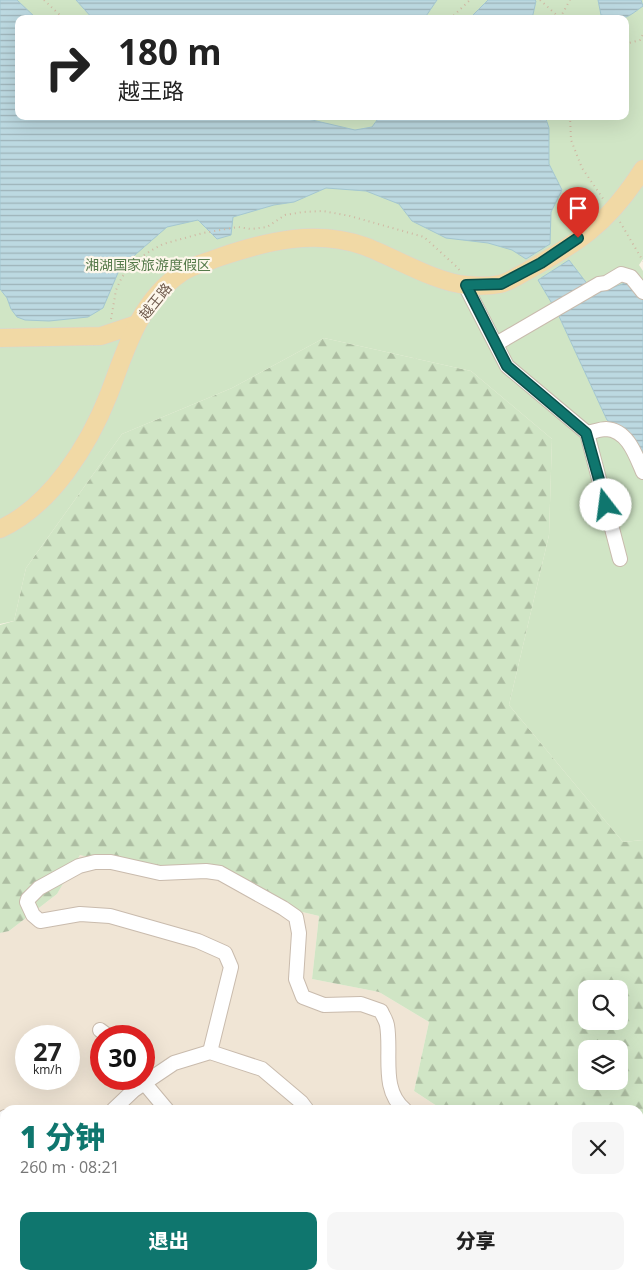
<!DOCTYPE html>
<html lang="zh">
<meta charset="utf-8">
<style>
body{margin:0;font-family:"Open Sans","Noto Sans SC",sans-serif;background:#f6f6f6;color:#222;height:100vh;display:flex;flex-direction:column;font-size:19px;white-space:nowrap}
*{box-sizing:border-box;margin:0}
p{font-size:16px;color:#767676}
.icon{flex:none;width:28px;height:28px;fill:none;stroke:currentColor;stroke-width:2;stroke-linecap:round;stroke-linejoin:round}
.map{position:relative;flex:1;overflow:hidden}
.drawer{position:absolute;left:0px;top:1105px;width:644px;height:175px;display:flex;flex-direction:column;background:#fff;border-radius:15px 15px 0 0;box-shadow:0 5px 20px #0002}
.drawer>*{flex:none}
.hud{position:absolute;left:15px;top:15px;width:614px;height:105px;border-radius:10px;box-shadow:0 5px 20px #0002;background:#fff;color:#222;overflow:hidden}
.buttons{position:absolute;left:578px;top:980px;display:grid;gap:10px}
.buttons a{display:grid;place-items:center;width:50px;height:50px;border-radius:10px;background:#fff;box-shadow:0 5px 20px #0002;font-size:25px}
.speed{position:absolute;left:15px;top:1025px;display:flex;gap:10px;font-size:25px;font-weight:700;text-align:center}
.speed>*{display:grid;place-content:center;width:65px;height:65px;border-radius:50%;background:#fff;box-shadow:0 5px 20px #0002;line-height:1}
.speed small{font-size:12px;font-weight:400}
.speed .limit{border:8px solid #d22;background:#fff;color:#111}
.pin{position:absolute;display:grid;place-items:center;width:42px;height:42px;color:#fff;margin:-51px -21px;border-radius:50% 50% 50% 0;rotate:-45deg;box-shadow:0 0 5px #0007}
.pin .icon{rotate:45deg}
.me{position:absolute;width:55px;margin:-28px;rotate:345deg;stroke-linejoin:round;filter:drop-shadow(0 0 4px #0008)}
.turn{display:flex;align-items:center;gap:18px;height:105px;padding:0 20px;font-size:22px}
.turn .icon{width:65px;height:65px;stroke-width:2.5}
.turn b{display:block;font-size:35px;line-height:42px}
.round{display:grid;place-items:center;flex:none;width:52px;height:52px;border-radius:10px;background:#f6f6f6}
.head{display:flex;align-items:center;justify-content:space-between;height:85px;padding:0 20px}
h1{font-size:30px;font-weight:800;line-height:38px;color:#0f766e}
.action{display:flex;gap:10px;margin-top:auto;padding:10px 20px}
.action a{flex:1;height:58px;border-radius:10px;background:#0f766e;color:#fff;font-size:20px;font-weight:800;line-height:58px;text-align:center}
.action a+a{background:#f6f6f6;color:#222}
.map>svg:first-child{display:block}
.residential{fill:#f0e5d5;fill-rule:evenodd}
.forest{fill:url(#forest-firs);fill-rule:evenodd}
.green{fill:#d0e5c5;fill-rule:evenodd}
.water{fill:url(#water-rules);stroke:#a4c7d1}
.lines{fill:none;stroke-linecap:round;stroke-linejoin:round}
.minor-casing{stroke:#c9bbad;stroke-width:16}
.major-casing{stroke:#dad4d1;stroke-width:19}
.path{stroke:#d0b7a3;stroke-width:2;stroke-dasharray:1 4;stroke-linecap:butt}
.minor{stroke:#fff;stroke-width:14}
.major{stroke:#f1d9a5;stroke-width:18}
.route-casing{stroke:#0a4d48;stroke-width:12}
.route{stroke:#0f766e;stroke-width:9}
.labels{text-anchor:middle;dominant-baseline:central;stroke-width:4.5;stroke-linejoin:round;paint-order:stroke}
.park-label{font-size:14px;fill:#557a4a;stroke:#fdf7eb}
.street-label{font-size:14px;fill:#6f5b4d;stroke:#fdf7eb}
</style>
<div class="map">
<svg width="643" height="1280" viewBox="0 0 643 1280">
<defs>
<pattern id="forest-firs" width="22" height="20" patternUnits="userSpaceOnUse" patternTransform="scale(1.25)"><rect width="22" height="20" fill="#d0e5c5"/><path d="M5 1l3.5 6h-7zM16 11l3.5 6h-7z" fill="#adbda2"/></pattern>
<pattern id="water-rules" width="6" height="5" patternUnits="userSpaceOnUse" patternTransform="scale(1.25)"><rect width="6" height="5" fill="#bcd9e1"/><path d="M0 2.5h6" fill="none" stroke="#9db3b9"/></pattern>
</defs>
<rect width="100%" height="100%" fill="#f9f3e5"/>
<g class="residential">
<path d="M80,855L162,876L220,870L277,906L319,916L312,979L379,992L429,1022L414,1091L443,1110H5V1197L0,1193V933L9,931L57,894ZM26,1036H69V1079H26ZM101,1036H144V1079H101Z"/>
<polygon points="5,1227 5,1275 555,1275 555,1280 0,1280 0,1231"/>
</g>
<path class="forest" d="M324,338L471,371L552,439L549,535L509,705L623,842L643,840V1280H555V1275H639V1110H443L414,1091L429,1022L379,992L312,979L319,916L277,906L220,870L162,876L80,855L57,894L9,931L0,933V625L14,621L26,568L122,434L232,388ZM586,989H619V1021H586ZM586,1049H619V1081H586Z"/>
<path class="green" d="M0,0H643V259L639,265L643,271V840L623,842L509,705L549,535L552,439L471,371L324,338L232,388L122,434L26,568L14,621L0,624ZM19,19H625V116H19Z"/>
<g class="water">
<polygon points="0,0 17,0 37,19 19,19 19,116 295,116 355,130 372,127 380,116 545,116 549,128 549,164 562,190 551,212 550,244 526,259 512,250 488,243 446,238 412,221 399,204 366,191 326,188 294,202 274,205 233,217 231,235 217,239 198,220 167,227 120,268 103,308 88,317 49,321 25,320 17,317 11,309 7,298 0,289"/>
<polygon points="76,0 437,0 424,19 93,19"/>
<polygon points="488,0 535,0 536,1 532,19 469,19"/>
<path d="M598,0H641L643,6C624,20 625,20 601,15Z"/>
<polygon points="569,260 595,294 625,283 641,287 643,290 643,458 626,434 607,420 557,312 538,280"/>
</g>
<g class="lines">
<defs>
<g id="minor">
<polyline points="465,285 507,366 587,433 620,559"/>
<polyline points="496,344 599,284 606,283 621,274 631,277 643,292"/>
<path d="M587,433C593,432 600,429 606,429C628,430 636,456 643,472"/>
<polyline points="100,1030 108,1036"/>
<path d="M210,1052L231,967L225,953L198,941L110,916L80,914L40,921L33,915L27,902L28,899L39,888L79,866L95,862H111L160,873L206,871L220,873L283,908L296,917L299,933L296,979L303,997L324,1005L361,1004L381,1011C383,1016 386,1020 387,1025C392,1053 380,1090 405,1110"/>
<polyline points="141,1079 167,1110"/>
<polyline points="113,1110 134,1090 174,1063 210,1052 262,1069 301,1102 307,1110"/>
<polyline points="0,1151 5,1117"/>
<polyline points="0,1170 5,1175"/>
<polyline points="0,1233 5,1227"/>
<polyline points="181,1275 185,1280"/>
<polyline points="252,1275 255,1280"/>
<polyline points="334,1275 340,1280"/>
<polyline points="496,1275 507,1280"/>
</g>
<g id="major">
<polyline points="0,338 101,336 137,324"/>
<path d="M0,529C51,506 89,445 109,394C126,349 139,302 181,273C192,265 208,262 220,257C267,241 316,229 364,246C394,257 436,283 467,285C476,286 491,286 500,284C509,282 519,275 527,271C548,259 572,246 591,230C611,214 629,191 643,169"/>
</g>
</defs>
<use href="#minor" class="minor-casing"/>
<use href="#major" class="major-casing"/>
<g class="path">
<polyline points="44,0 64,19"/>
<polyline points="540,0 561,19"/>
<polyline points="560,18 570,0"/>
<polyline points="450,19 470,0"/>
<polyline points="625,44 640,40 643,34"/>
<polyline points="352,116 366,116"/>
<polyline points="570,116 571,140 582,168 604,200"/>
<polyline points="620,222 643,261"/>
<polyline points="111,319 116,290 122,277 135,261 152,250 163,244 203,233 238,227 251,229 267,227 285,215 303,212 323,211 350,216 424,237 458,268 460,271"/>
</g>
<use href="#minor" class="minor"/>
<use href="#major" class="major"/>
</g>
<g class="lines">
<defs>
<polyline id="route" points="578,238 541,263 501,284 466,285 507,366 586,433 606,505"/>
</defs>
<use href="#route" class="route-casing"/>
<use href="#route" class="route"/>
</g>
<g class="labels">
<g class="park-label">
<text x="148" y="264">湘湖国家旅游度假区</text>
</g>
<g class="street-label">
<text transform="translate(155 301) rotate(-51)">越王路</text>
</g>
</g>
</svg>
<div class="buttons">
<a><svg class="icon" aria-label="search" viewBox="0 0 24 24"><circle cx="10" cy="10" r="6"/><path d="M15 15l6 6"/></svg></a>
<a><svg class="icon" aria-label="layers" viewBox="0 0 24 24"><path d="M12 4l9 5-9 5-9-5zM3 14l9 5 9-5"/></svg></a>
</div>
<div class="speed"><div>27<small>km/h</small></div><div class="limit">30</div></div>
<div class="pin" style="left:578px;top:238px;background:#d93025"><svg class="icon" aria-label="arrive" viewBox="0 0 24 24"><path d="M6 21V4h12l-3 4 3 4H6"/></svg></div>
<svg class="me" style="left:606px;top:505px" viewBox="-20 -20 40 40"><circle r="19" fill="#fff"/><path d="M0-13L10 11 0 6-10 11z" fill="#0f766e"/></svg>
<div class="hud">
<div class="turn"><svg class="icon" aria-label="right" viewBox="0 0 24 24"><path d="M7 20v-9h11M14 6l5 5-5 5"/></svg><div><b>180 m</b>越王路</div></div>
</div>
<section class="drawer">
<div class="head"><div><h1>1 分钟</h1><p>260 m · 08:21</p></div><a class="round"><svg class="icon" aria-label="close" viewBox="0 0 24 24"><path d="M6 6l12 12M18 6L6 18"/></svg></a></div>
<div class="action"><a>退出</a><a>分享</a></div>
</section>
</div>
